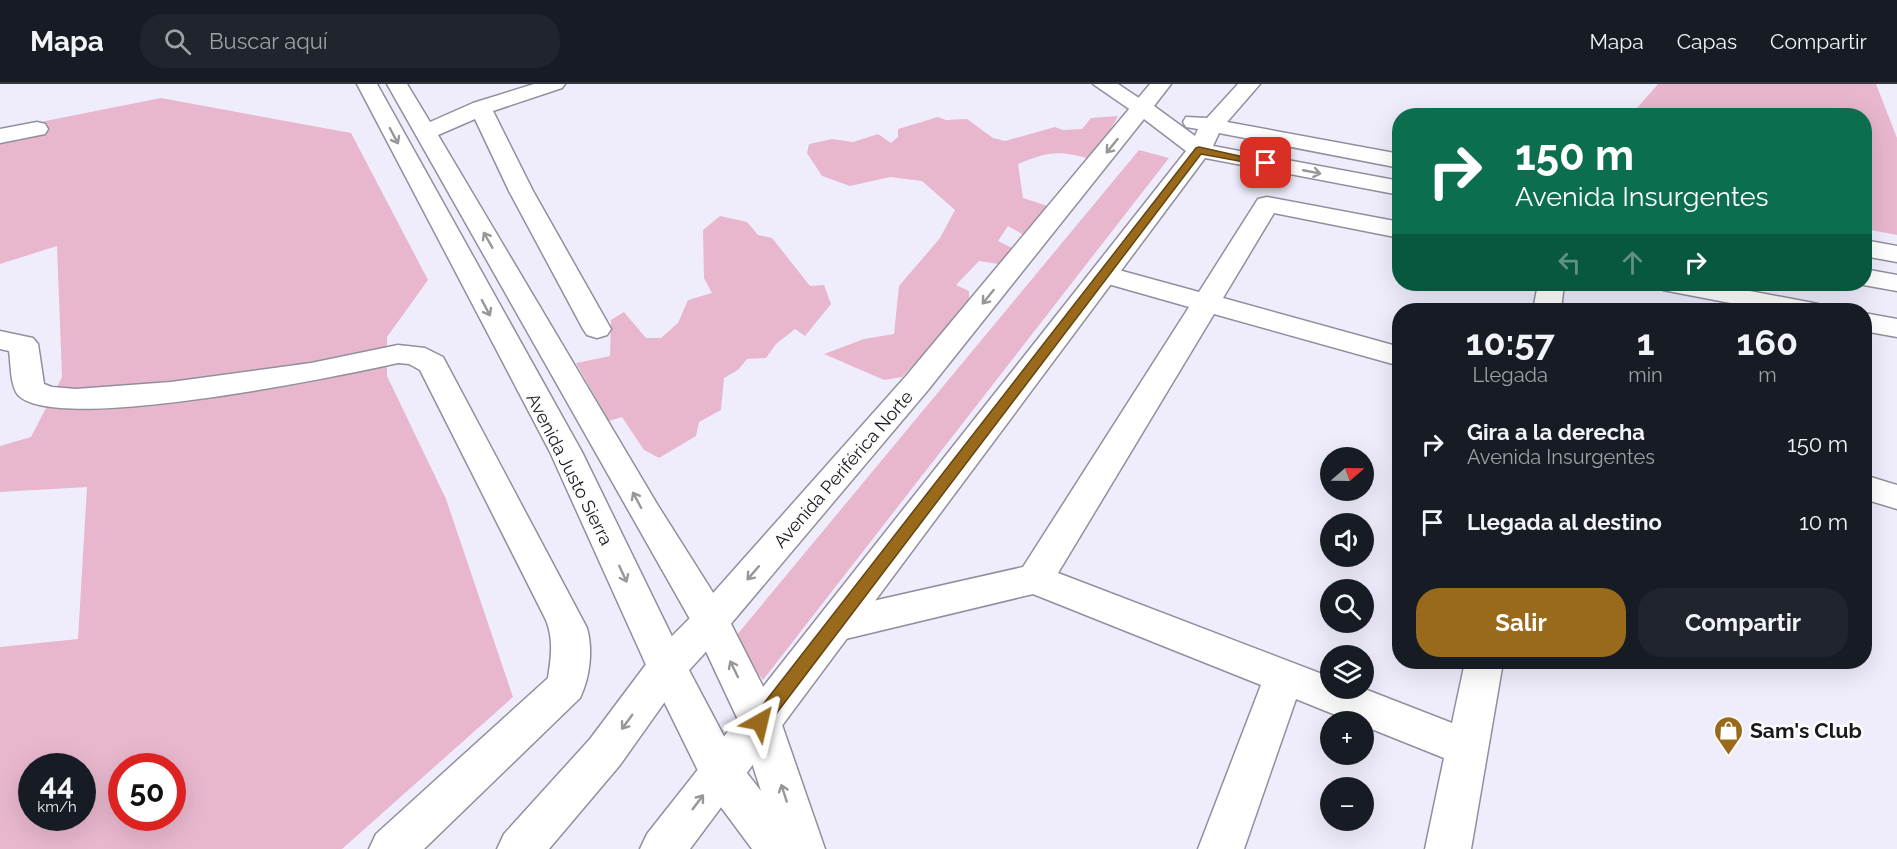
<!DOCTYPE html>
<html lang="es">
<meta charset="utf-8">
<style>
body{margin:0;font-family:Raleway,sans-serif;background:#20242c;color:#f1f3f6;height:100vh;display:flex;flex-direction:column;font-size:22px;white-space:nowrap}
*{box-sizing:border-box;margin:0}
p{font-size:20px;color:#9ea1a6}
.icon{flex:none;width:33px;height:33px;fill:none;stroke:currentColor;stroke-width:2;stroke-linecap:round;stroke-linejoin:round}
.map{position:relative;flex:1;overflow:hidden}
.sheet{position:absolute;left:1392px;top:219px;width:480px;height:366px;display:flex;flex-direction:column;background:#171b24;border-radius:24px;box-shadow:0 6px 24px #0002}
.sheet>*{flex:none}
.top-card{position:absolute;left:1392px;top:24px;width:480px;height:183px;border-radius:24px;box-shadow:0 6px 24px #0002;background:#0b6e4f;color:#fff;overflow:hidden}
.needle{width:39px;rotate:70deg}
.tools{position:absolute;left:1320px;top:363px;display:grid;gap:12px}
.tools a{display:grid;place-items:center;width:54px;height:54px;border-radius:50%;background:#171b24;box-shadow:0 6px 24px #0002;font-size:30px}
.speed{position:absolute;left:18px;top:669px;display:flex;gap:12px;font-size:30px;font-weight:700;text-align:center}
.speed>*{display:grid;place-content:center;width:78px;height:78px;border-radius:50%;background:#171b24;box-shadow:0 6px 24px #0002;line-height:1}
.speed small{font-size:15px;font-weight:400}
.speed .limit{border:9px solid #d22;background:#fff;color:#111}
.pin{position:absolute;display:grid;place-items:center;width:51px;height:51px;color:#fff;margin:-26px;border-radius:12px;box-shadow:0 3px 9px #0006}
.me{position:absolute;width:66px;margin:-33px;rotate:37deg;stroke-linejoin:round;filter:drop-shadow(0 0 4px #0008)}
.turn{display:flex;align-items:center;gap:21px;height:126px;padding:0 24px;font-size:27px}
.turn .icon{width:78px;height:78px;stroke-width:2.5}
.turn b{display:block;font-size:42px;line-height:51px}
.lanes{display:flex;align-items:center;height:57px;padding:0 24px;background:#0003;justify-content:center;gap:30px;direction:ltr}
.lanes .off{opacity:.35}
.eta{display:flex;justify-content:space-evenly;align-items:center;height:102px;text-align:center}
.eta b{font-size:36px;font-weight:700;line-height:42px}
.cta{display:flex;gap:12px;margin-top:auto;padding:12px 24px}
.cta a{flex:1;height:69px;border-radius:24px;background:#996a1b;color:#fff;font-size:24px;font-weight:700;line-height:69px;text-align:center}
.cta a+a{background:#20242c;color:#f1f3f6}
ul{padding:0;list-style:none}
li{display:flex;align-items:center;gap:18px;height:78px;padding:0 24px}
li div{flex:1}
li b{display:block;font-size:22px}
li em{font-style:normal}
header{display:flex;align-items:center;gap:36px;box-sizing:border-box;height:84px;padding:0 30px;background:#171b24;border-bottom:2px solid #363941}
header strong{font-size:28px}
nav{display:flex;gap:33px;margin-inline-start:auto;font-size:21px}
.search{width:420px;height:54px;background:#20242c;display:flex;align-items:center;gap:15px;box-sizing:border-box;padding:0 21px;border-radius:24px;color:#9ea1a6;font-size:22px}
.map>svg:first-child{display:block}
.green{fill:#e8b7cd;fill-rule:evenodd}
.lines{fill:none;stroke-linecap:round;stroke-linejoin:round}
.minor-casing{stroke:#918f9d;stroke-width:3}
.major-casing{stroke:#918f9d;stroke-width:3}
.minor{fill:#fff;fill-rule:evenodd}
.major{fill:#fff;fill-rule:evenodd}
.oneway{stroke:#979799}
.route{fill:#996a1b;stroke:#634512;stroke-width:1.5}
.labels{text-anchor:middle;dominant-baseline:central;stroke-width:5;stroke-linejoin:round;paint-order:stroke}
.street-label{font-size:18px;fill:#18181d;stroke:#fdfdfd}
.near-poi-label{font-size:21px;font-weight:bold;fill:#18181d;stroke:#fdfdfd;text-anchor:start}
</style>
<header>
<strong>Mapa</strong>
<div class="search"><svg class="icon" aria-label="search" viewBox="0 0 24 24"><circle cx="10" cy="10" r="6"/><path d="M15 15l6 6"/></svg>Buscar aquí</div>
<nav><a>Mapa</a><a>Capas</a><a>Compartir</a></nav>
</header>
<div class="map">
<svg width="1897" height="765" viewBox="0 0 1897 765">
<rect width="100%" height="100%" fill="#efedfc"/>
<g class="green">
<polygon points="1658,0 1876,0 1897,54 1897,151 1865,145 1864,32 1631,31"/>
<path d="M161,14L351,49L428,196L387,253V292L446,415L513,613L342,765H0V563L78,555L87,403L0,408V362L31,353L62,293L57,162L0,180V46ZM32,682H82V734H32ZM122,682H172V734H122Z"/>
<path d="M1118,32L1105,56L1087,74C1057,66 1047,68 1018,80L1023,114L1051,123L1029,154L1008,142L998,157L1014,165L1005,181L979,177L956,201L969,207V222L902,293L884,296L824,270L864,255L894,250L899,202L940,154L955,126L922,97L890,93L850,102L822,92L807,69L809,60L832,55L853,58L878,50L891,59L898,53V45L938,33L946,36L967,35L993,54L1005,57L1055,43L1063,46L1082,45L1091,34Z"/>
<polygon points="1139,66 1169,74 763,596 731,558"/>
<polygon points="720,132 747,138 758,151 772,154 810,202 824,201 831,220 805,252 795,245 776,260 766,274 747,275 738,286 724,294 721,326 699,338 696,352 659,374 644,366 622,333 609,337 576,279 610,272 611,236 624,228 646,254 661,254 678,239 688,216 712,209 704,194 703,146"/>
</g>
<g class="lines">
<defs>
<g id="minor">
<polygon points="357,0 377,0 582,368 682,573 736,675 761,707 739,638 695,544 387,0 407,0 430,38 473,19 534,0 565,0 562,4 493,27 533,107 611,245 607,251 597,254 587,251 583,245 509,107 475,35 438,51 657,420 724,526 781,638 825,765 752,765 706,703 647,583 550,368"/>
<polygon points="1093,0 1118,0 1154,24 1151,29 1135,29"/>
<polygon points="37,38 45,40 48,45 45,50 0,59 0,45"/>
<polygon points="1267,113 1400,138 1400,154 1274,129 1223,214 1400,263 1400,282 1214,230 1058,489 1330,593 1330,604 1362,604 1452,639 1465,578 1503,578 1471,765 1425,765 1444,674 1364,642 1364,638 1353,638 1296,615 1244,765 1198,765 1261,601 1033,510 833,558 820,553 814,542 820,531 833,526 1023,483 1189,223 1094,196 1091,190 1094,184 1104,182 1199,208 1258,115"/>
<polygon points="1538,200 1564,200 1561,226 1533,226"/>
<polygon points="1659,200 1713,200 1808,218 1818,220 1822,226 1767,226 1673,208 1663,206"/>
<polygon points="1864,229 1897,235 1897,253 1864,247"/>
<path d="M0,247L33,254L38,260L44,300L52,303L76,305L171,298L311,279L398,261L425,264L443,273L587,544C593,566 590,593 580,614L424,765H369L376,750L548,594C551,574 554,556 546,536L420,286L409,280L398,279C340,292 55,351 18,311C10,301 11,279 9,267L0,265Z"/>
<polygon points="1864,391 1897,401 1897,425 1864,415"/>
</g>
<g id="major">
<polygon points="1150,0 1171,0 1154,22 1195,52 1198,45 1186,43 1183,38 1186,33 1207,34 1238,0 1260,0 1227,38 1400,70 1400,84 1219,49 1213,62 1400,97 1400,111 1205,74 690,765 640,765 647,750 1186,67 1144,35 928,306 724,548 681,595 620,681 549,765 497,765 504,750 590,655 653,571 698,526 906,292"/>
<polygon points="1864,156 1897,162 1897,178 1864,172"/>
<polygon points="1864,185 1897,191 1897,207 1858,200 1864,200"/>
</g>
</defs>
<use href="#minor" class="minor-casing"/>
<use href="#major" class="major-casing"/>
<use href="#minor" class="minor"/>
<use href="#major" class="major"/>
</g>
<defs><path id="oneway-shaft" d="M-6 0H5M1.5-3L5.5 0L1.5 3" fill="none" stroke-width="1.6" stroke-linecap="round" stroke-linejoin="round" transform="scale(1.5)"/></defs>
<g class="oneway">
<use href="#oneway-shaft" transform="translate(394 52) rotate(62)"/>
<use href="#oneway-shaft" transform="translate(1112 62) rotate(129)"/>
<use href="#oneway-shaft" transform="translate(1312 88) rotate(11)"/>
<use href="#oneway-shaft" transform="translate(488 156) rotate(-120)"/>
<use href="#oneway-shaft" transform="translate(988 213) rotate(129)"/>
<use href="#oneway-shaft" transform="translate(486 224) rotate(62)"/>
<use href="#oneway-shaft" transform="translate(637 416) rotate(-118)"/>
<use href="#oneway-shaft" transform="translate(753 489) rotate(131)"/>
<use href="#oneway-shaft" transform="translate(623 490) rotate(65)"/>
<use href="#oneway-shaft" transform="translate(734 585) rotate(-116)"/>
<use href="#oneway-shaft" transform="translate(627 638) rotate(126)"/>
<use href="#oneway-shaft" transform="translate(784 709) rotate(-108)"/>
<use href="#oneway-shaft" transform="translate(698 718) rotate(-53)"/>
</g>
<polygon class="route" points="1199,63 1271,79 1266,82 1201,70 766,643 760,645 754,643 752,638 754,632 1196,64"/>
<defs>
<symbol id="shop-pin" viewBox="-11 -11 22 30"><path d="M0 17L-7.5 6A9.5 9.5 0 1 1 7.5 6Z" fill="#996a1b" stroke="#fdfdfd"/><path d="M-5-2.5h2.3a2.7 3.5 0 0 1 5.4 0H5L5.5 6h-11ZM-1.5-2.5h3a1.5 2.3 0 0 0-3 0Z" fill="#fff"/></symbol>
</defs>
<g fill-rule="evenodd">
<use href="#shop-pin" x="1712" y="630" width="33" height="45"/>
</g>
<g class="labels">
<g class="street-label">
<text transform="translate(570 385) rotate(63)">Avenida Justo Sierra</text>
<text transform="translate(843 385) rotate(-49)">Avenida Periférica Norte</text>
</g>
<g class="near-poi-label">
<text x="1750" y="646">Sam's Club</text>
</g>
</g>
</svg>
<div class="tools">
<a><svg class="needle" viewBox="-14 -14 28 28"><path d="M0-13l5 13h-10z" fill="#e53935"/><path d="M0 13l5-13h-10z" fill="#9ea1a6"/></svg></a>
<a><svg class="icon" aria-label="sound" viewBox="0 0 24 24"><path d="M4 9h4l5-4v14l-5-4H4zM17 9q2 3 0 6"/></svg></a>
<a><svg class="icon" aria-label="search" viewBox="0 0 24 24"><circle cx="10" cy="10" r="6"/><path d="M15 15l6 6"/></svg></a>
<a><svg class="icon" aria-label="layers" viewBox="0 0 24 24"><path d="M12 4l9 5-9 5-9-5zM3 14l9 5 9-5"/></svg></a>
<a>+</a>
<a>−</a>
</div>
<div class="speed"><div>44<small>km/h</small></div><div class="limit">50</div></div>
<div class="pin" style="left:1266px;top:79px;background:#d93025"><svg class="icon" aria-label="arrive" viewBox="0 0 24 24"><path d="M6 21V4h12l-3 4 3 4H6"/></svg></div>
<svg class="me" style="left:760px;top:638px" viewBox="-20 -20 40 40"><path d="M0-17L14 15 0 8-14 15z" fill="#996a1b" stroke="#fff" stroke-width="4"/></svg>
<div class="top-card">
<div class="turn"><svg class="icon" aria-label="right" viewBox="0 0 24 24"><path d="M7 20v-9h11M14 6l5 5-5 5"/></svg><div><b>150 m</b>Avenida Insurgentes</div></div>
<div class="lanes"><svg class="icon off" aria-label="left" viewBox="0 0 24 24"><path d="M17 20v-9H6M10 6l-5 5 5 5"/></svg><svg class="icon off" aria-label="ahead" viewBox="0 0 24 24"><path d="M12 20V5M6 11l6-6 6 6"/></svg><svg class="icon" aria-label="right" viewBox="0 0 24 24"><path d="M7 20v-9h11M14 6l5 5-5 5"/></svg></div>
</div>
<section class="sheet">
<div class="eta">
<div><b>10:57</b><p>Llegada</p></div>
<div><b>1</b><p>min</p></div>
<div><b>160</b><p>m</p></div>
</div>
<ul>
<li><svg class="icon" aria-label="right" viewBox="0 0 24 24"><path d="M7 20v-9h11M14 6l5 5-5 5"/></svg><div><b>Gira a la derecha</b><p>Avenida Insurgentes</p></div><em>150 m</em></li>
<li><svg class="icon" aria-label="arrive" viewBox="0 0 24 24"><path d="M6 21V4h12l-3 4 3 4H6"/></svg><div><b>Llegada al destino</b></div><em>10 m</em></li>
</ul>
<div class="cta"><a>Salir</a><a>Compartir</a></div>
</section>
</div>
